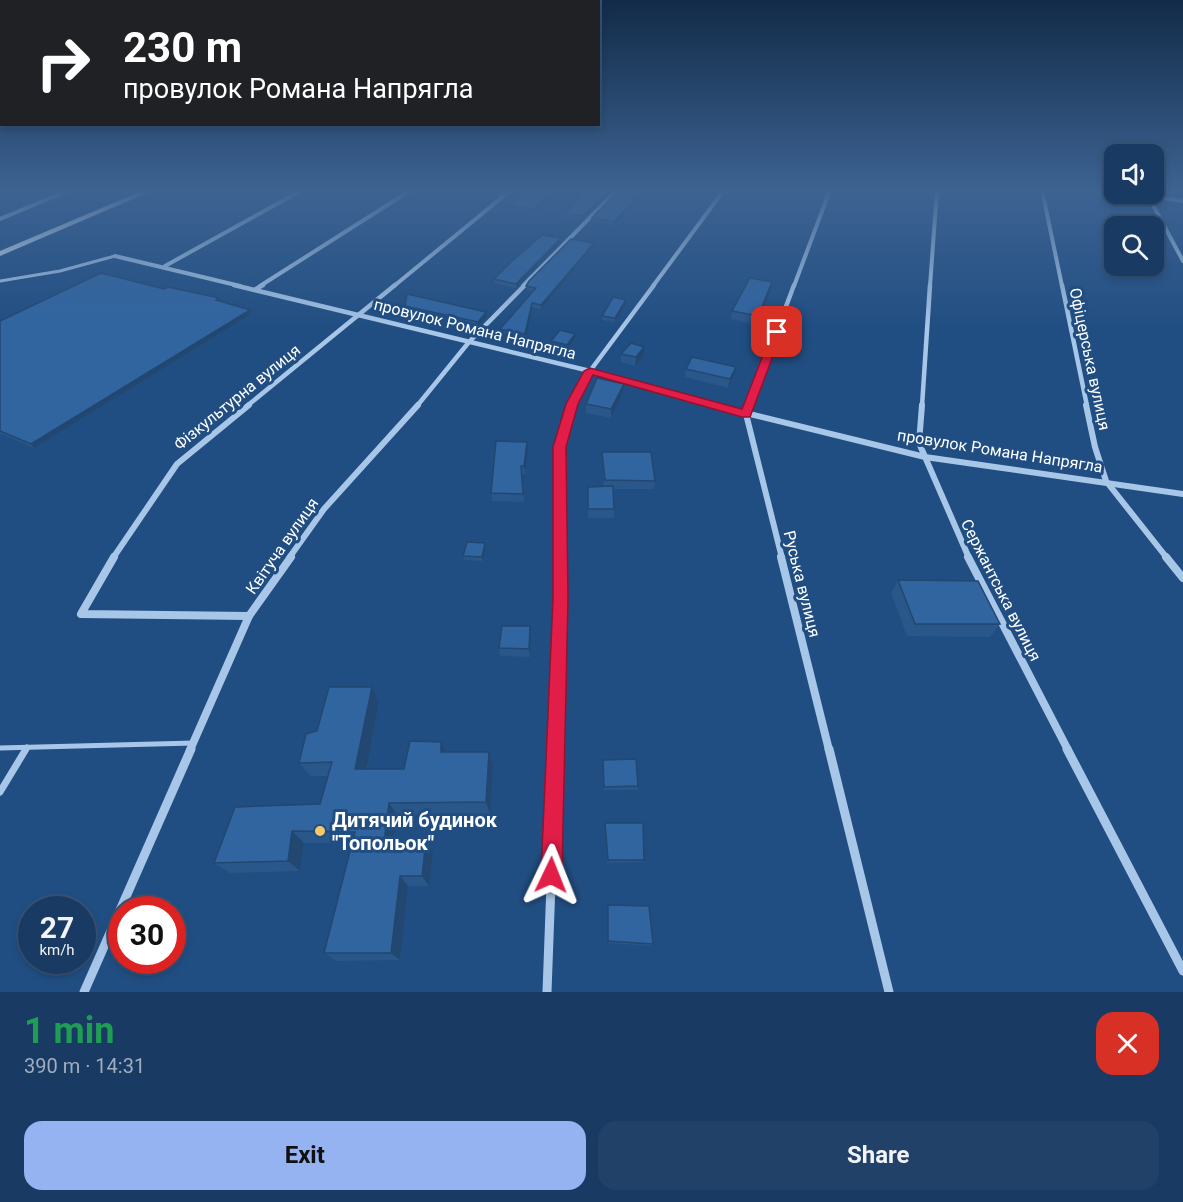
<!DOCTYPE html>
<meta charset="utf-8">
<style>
body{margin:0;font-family:Roboto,sans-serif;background:#224168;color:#f1f3f6;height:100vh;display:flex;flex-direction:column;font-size:22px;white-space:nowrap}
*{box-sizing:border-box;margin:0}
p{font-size:20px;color:#9fadbe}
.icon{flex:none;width:33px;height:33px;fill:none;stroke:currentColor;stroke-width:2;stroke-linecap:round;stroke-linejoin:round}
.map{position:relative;height:992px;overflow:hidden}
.drawer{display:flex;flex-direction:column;background:#193a62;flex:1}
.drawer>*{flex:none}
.banner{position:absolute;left:0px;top:0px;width:600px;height:126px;box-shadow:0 3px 9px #0003,0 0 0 2px #375477;background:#202124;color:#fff;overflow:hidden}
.tools{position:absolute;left:1104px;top:144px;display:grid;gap:12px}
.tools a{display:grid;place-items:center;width:60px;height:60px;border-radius:12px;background:#193a62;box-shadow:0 3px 9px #0003,0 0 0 2px #375477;font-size:30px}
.speed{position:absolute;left:18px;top:896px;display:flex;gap:12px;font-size:30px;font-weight:700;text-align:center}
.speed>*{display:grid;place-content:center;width:78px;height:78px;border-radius:50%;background:#193a62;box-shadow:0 3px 9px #0003,0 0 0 2px #375477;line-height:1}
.speed small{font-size:15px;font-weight:400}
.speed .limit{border:9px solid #d22;background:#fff;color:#111}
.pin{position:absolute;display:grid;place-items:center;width:51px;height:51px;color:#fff;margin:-26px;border-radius:12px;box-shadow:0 3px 9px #0006}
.me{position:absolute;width:66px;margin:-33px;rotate:2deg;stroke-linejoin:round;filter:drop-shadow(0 0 4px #0008)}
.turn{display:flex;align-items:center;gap:21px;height:126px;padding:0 24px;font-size:27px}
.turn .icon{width:78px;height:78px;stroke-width:2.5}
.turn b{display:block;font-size:42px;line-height:51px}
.round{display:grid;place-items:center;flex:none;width:63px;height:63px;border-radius:18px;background:#224168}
.head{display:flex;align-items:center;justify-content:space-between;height:102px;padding:0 24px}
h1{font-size:36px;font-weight:700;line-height:45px;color:#1e9e55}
.cta{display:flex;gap:12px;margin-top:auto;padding:12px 24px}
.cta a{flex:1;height:69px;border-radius:18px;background:#95b2f1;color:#111;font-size:24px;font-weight:700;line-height:69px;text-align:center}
.cta a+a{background:#224168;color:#f1f3f6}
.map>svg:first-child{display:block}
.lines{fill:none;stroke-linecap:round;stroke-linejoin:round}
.lane-far2{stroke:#a8c7e8;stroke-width:3}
.lane-far1{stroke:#a8c7e8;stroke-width:5}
.lane{stroke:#a8c7e8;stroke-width:7}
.street-far4{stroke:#a8c7e8;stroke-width:4}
.street-far3{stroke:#a8c7e8;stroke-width:4.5}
.street-far2{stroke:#a8c7e8;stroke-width:6}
.street-far1{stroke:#a8c7e8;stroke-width:8}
.street{stroke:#a8c7e8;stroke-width:9}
.secondary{fill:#d3e3f7;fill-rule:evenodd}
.wall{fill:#2a578a}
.shaded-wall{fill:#224770}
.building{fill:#3165a0;stroke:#224770;stroke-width:1.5}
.route{fill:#e11d48;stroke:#92132f;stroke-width:1.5}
.poi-dot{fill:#f5c969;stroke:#214e82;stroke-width:2}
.labels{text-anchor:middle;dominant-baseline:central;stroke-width:6;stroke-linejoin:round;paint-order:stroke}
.street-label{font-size:16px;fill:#fff;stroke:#214e82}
.near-poi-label{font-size:20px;font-weight:bold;fill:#fff;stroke:#214e82;text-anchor:start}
</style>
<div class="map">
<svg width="1183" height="992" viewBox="0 0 1183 992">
<rect width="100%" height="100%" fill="#214e82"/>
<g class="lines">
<polyline class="lane-far2" points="0,281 60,271 115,256"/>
<g class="lane-far1">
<polyline points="0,748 194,743"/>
<polyline points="25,750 27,747"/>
</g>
<polyline class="lane" points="0,792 26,749"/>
<g class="street-far4">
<polyline points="1042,190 1062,286"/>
<polyline points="1140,194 1183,201"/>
<polyline points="1147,194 1183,261"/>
<polyline points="0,219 70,190"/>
<polyline points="115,256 240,286"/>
<polyline points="165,266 302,190"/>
<polyline points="260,286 411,190"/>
<polyline points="394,286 511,190"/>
<polyline points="523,286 617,190"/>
<polyline points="653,286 724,190"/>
<polyline points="794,286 830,190"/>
<polyline points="930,286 937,190"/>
</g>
<g class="street-far3">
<polyline points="234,285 590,371 718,406"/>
<polyline points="1062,285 1087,406"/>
<polyline points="256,289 263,285"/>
<polyline points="247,406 395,285"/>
<polyline points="417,406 469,342 525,285"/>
<polyline points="571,406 590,371 654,285"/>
<polyline points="749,406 794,285"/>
<polyline points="922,406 930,285"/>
</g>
<g class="street-far2">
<polyline points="713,405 925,457 1183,494"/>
<polyline points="749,405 746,414 782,558"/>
<polyline points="922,405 919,443 969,558"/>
<polyline points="1086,405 1095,447 1106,481 1167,558"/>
<polyline points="113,558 177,464 249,405"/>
<polyline points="289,558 324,509 418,405"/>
<polyline points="560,558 559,447 572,405"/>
</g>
<g class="street-far1">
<polyline points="114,557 81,614 249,616"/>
<polyline points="781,557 829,750"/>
<polyline points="968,557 1068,750"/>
<polyline points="1166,557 1183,578"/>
<polyline points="190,750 249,616 291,557"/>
<polyline points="556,750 560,557"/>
</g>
<g class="street">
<polyline points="829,749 889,992"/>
<polyline points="1067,749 1183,971"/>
<polyline points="84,992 191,749"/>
<polyline points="547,992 556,749"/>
</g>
<polygon class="secondary" points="144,190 154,190 0,256 0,251"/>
</g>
<g class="wall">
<polygon points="526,190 551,190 547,195 549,198 534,213 511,210 510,206"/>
<polygon points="587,190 613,190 582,220 566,217 566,213"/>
<polygon points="619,190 614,225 592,221 592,218"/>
<polygon points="561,241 516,288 494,283 494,279"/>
<polygon points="594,243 594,246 541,309 532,307 526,338 500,333 500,329 533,291 527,290 526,286"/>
<polygon points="772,282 771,290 757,325 731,319 732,311"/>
<polygon points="164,289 221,302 251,314 34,448 2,434 0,435 0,321"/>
<polygon points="626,300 626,304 615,322 602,320 602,316"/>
<polygon points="405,306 486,312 487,316 478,326 405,310"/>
<polygon points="575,334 575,338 567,349 551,345 551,341"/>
<polygon points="621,354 644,355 635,366 621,362"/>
<polygon points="686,369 734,375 728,388 685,377"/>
<polygon points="623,392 611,418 586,413 586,404"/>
<polygon points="528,451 525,474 522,474 524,502 492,501 491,493"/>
<polygon points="602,452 655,481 654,489 613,489 614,518 588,518 588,487 604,487"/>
<polygon points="485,543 486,547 483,561 464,560 463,556"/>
<polygon points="898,580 1000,624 990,637 907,636 891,593"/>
<polygon points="530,626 531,634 530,657 500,656 499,648"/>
<polygon points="372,687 379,702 367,769 404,769 445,752 489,752 493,766 490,814 397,815 394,841 426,840 433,852 429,886 408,886 400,960 336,961 324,953 352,843 304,843 300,871 230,873 214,863 320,804 328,776 311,776 299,763 317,731"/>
<polygon points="603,760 638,786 638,790 604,790"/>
<polygon points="605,826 644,860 643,862 607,863"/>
<polygon points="608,905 653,944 652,946 608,943"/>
</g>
<g class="shaded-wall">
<polygon points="609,190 613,190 582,220 582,216"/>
<polygon points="643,190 646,190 614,225 614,222"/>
<polygon points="548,195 549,198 534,213 534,209"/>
<polygon points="561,238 561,241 516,288 516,284"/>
<polygon points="594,243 594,246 541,309 541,305"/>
<polygon points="772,282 771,290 757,325 758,316"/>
<polygon points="626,300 626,304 615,322 615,318"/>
<polygon points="532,303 532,307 526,338 525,334"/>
<polygon points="250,310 251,314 34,448 31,444"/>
<polygon points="486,312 487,316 478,326 478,322"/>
<polygon points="575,334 575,338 567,349 567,345"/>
<polygon points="644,347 644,355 635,366 636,357"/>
<polygon points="736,367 734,375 728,388 730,379"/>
<polygon points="624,384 623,392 611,418 611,409"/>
<polygon points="527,442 528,451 525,474 524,466"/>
<polygon points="485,543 486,547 483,561 482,557"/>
<polygon points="530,626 531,634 530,657 529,649"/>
<polygon points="372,687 379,702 364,783 355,769"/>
<polygon points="441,742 447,756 441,752"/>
<polygon points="489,752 493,766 490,814 486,802"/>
<polygon points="389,803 397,815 392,853 384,842"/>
<polygon points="292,831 304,843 300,871 288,861"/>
<polygon points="426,840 433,852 429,886 422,876"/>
<polygon points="400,876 408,886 400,960 391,953"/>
</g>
<g class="building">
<polygon points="526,190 547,190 544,194 548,195 534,209 510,206"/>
<polygon points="587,190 609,190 582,216 566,213"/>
<polygon points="619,190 643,190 614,222 592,218"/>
<polygon points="542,235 561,238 516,284 494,279 510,263"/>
<polygon points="571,239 594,243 541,305 532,303 525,334 500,329 536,288 526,286 529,281"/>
<polygon points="101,273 164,289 168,287 219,298 216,300 250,310 31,444 0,431 0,321"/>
<polygon points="750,278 772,282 758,316 732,311"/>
<polygon points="407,294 486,312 478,322 405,306"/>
<polygon points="613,297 626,300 615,318 602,316"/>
<polygon points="560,330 575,334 567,345 551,341"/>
<polygon points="631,343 644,347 636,357 621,354"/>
<polygon points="692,357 736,367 730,379 686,369"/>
<polygon points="597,378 624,384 611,409 586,404"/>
<polygon points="496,441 527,442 524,466 521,466 523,494 491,493"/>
<polygon points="602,452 651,452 655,481 605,480"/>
<polygon points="613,486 614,509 588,509 588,487"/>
<polygon points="467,542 485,543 482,557 463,556"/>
<polygon points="898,580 978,581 1000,624 915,624"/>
<polygon points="502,626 530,626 529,649 499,648"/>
<polygon points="329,687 372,687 355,769 404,769 410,741 441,742 441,752 489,752 486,802 389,803 384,842 426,840 422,876 400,876 391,953 324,953 355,832 292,831 288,861 214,863 235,807 320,804 332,762 299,763 306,734 317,731"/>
<polygon points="636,759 638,786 604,787 603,760"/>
<polygon points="605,823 643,823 644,860 608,860"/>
<polygon points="608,905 649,906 653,944 608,941"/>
</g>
<linearGradient id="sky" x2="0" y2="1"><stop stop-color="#122b48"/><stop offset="0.58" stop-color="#3d6392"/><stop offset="1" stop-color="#3d6392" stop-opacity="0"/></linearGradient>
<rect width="1183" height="329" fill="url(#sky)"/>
<polygon class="route" points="777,329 782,332 750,417 742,417 593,375 578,404 566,447 568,598 562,875 559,883 551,886 544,883 541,875 553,598 553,447 566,404 584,371 590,368 742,409 772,332"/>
<circle class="poi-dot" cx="320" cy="831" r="6"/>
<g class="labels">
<g class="street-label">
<text transform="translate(475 329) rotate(14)">провулок Романа Напрягла</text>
<text transform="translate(1090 359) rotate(78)">Офіцерська вулиця</text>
<text transform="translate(237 397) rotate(-39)">Фізкультурна вулиця</text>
<text transform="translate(1000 451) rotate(9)">провулок Романа Напрягла</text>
<text transform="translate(282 546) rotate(-55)">Квітуча вулиця</text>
<text transform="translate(802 584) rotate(76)">Руська вулиця</text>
<text transform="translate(1001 590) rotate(63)">Сержантська вулиця</text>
</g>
<g class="near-poi-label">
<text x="332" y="820">Дитячий будинок<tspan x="332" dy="23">"Топольок"</tspan></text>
</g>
</g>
</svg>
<div class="tools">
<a><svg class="icon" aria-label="sound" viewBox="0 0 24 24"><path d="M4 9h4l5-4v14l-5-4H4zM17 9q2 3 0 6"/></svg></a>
<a><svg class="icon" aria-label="search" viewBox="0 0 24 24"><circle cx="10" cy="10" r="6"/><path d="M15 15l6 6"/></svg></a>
</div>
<div class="speed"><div>27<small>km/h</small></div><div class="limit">30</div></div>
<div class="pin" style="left:777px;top:332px;background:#d93025"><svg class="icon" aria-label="arrive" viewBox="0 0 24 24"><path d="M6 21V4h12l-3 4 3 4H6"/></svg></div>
<svg class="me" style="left:551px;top:875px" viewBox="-20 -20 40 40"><path d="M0-17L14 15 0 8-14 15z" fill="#e11d48" stroke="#fff" stroke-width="4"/></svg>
<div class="banner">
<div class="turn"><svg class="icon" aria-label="right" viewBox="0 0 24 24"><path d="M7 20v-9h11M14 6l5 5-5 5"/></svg><div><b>230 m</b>провулок Романа Напрягла</div></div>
</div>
</div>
<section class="drawer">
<div class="head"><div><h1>1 min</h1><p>390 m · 14:31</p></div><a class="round" style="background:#d93025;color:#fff"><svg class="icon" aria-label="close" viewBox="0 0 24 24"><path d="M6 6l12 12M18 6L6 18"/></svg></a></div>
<div class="cta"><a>Exit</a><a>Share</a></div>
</section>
